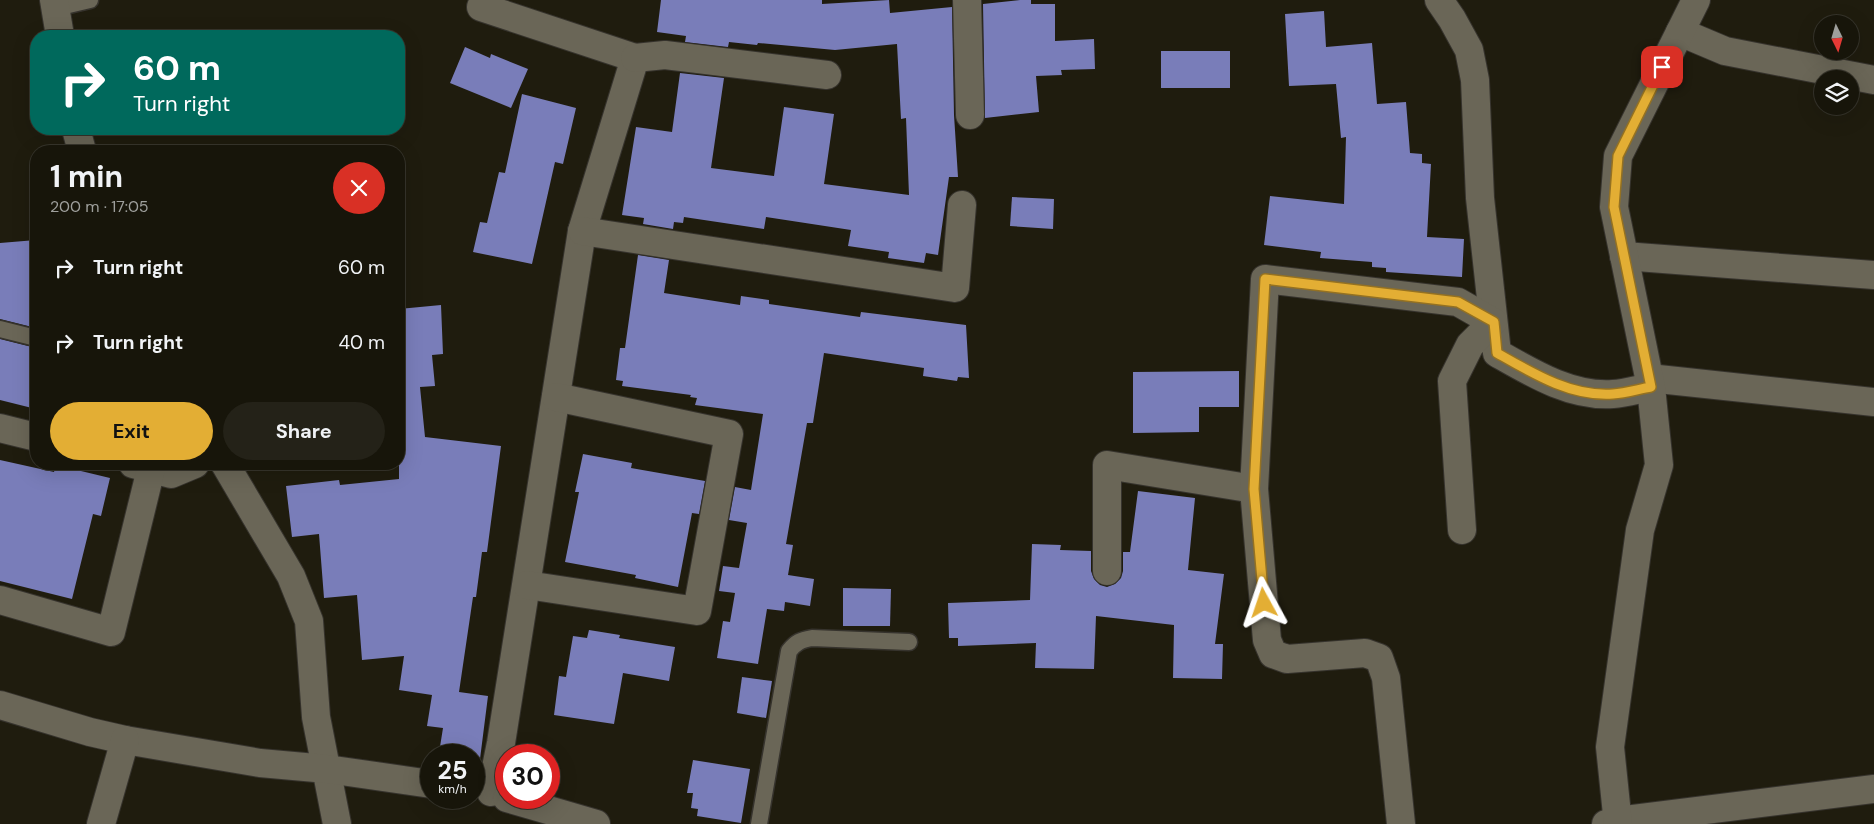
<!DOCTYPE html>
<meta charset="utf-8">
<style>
body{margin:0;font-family:"DM Sans",sans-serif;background:#242218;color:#f1f3f6;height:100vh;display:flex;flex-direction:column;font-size:19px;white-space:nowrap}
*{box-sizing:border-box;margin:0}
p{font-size:16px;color:#9e9f9c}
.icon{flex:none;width:28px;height:28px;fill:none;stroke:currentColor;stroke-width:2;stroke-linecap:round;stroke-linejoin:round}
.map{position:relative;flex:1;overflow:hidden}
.details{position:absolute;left:30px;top:145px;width:375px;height:325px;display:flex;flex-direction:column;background:#17150a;border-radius:20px;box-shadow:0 5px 20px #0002,0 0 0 1px #36342b}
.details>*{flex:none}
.hud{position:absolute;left:30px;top:30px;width:375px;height:105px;border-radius:20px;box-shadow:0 5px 20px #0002,0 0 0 1px #36342b;background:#00695c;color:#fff;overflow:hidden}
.needle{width:32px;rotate:175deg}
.fabs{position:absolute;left:1814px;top:15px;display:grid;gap:10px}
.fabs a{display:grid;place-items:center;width:45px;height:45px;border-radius:50%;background:#17150a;box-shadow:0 5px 20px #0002,0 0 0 1px #36342b;font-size:25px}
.speed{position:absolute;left:420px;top:744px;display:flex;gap:10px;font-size:25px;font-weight:700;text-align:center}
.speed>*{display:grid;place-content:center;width:65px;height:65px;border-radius:50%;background:#17150a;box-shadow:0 5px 20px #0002,0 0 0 1px #36342b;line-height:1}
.speed small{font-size:12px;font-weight:400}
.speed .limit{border:8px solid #d22;background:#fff;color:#111}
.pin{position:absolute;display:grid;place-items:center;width:42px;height:42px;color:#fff;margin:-21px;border-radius:10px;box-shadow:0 2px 8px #0006}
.me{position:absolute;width:55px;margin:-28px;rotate:355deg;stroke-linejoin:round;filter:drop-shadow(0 0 4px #0008)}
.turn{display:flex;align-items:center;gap:18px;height:105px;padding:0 20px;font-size:22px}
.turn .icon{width:65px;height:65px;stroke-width:2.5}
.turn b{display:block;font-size:35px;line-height:42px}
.round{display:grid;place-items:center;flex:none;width:52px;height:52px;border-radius:26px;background:#242218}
.head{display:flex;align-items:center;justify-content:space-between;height:85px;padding:0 20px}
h1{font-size:30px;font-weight:700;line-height:38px}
.action{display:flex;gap:10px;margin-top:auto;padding:10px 20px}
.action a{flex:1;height:58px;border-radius:30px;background:#e3ae34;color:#111;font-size:20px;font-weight:700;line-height:58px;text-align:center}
.action a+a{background:#242218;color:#f1f3f6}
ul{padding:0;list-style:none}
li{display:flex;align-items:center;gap:15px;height:75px;padding:0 20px}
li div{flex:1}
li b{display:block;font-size:19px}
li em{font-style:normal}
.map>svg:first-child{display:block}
.building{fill:#797db9}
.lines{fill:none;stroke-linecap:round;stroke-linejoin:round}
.lane-casing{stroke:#36332d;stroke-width:19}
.street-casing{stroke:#36332d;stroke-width:30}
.lane{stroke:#6a6657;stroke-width:16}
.street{stroke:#6a6657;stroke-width:28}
.route-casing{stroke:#947122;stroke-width:12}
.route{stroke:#e3ae34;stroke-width:9}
</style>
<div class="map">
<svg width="1874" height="824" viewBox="0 0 1874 824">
<rect width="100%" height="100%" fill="#1f1c0e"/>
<g class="building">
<polygon points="661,0 822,0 822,4 889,0 890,13 952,7 954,115 958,177 949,177 938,255 926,253 924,263 888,258 889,252 848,246 851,230 766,217 764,229 684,217 683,223 674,222 673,229 643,224 644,218 622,215 636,127 672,132 680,73 724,78 711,168 774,176 784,107 834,114 824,184 909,195 906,118 901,119 897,44 835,50 758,43 757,45 729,42 728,47 685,42 686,36 657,32"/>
<polygon points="1020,0 1031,0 1031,4 1055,4 1055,41 1094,39 1095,69 1061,70 1062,75 1036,76 1039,112 985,118 983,4"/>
<polygon points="1324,11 1326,47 1372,43 1377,104 1406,102 1410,153 1422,154 1422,163 1431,164 1427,237 1464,239 1462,277 1386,272 1386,268 1372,267 1372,262 1320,258 1321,252 1264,245 1270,196 1344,204 1346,137 1341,138 1336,84 1289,86 1285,14"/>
<polygon points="465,47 490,58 491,54 528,69 511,108 450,83"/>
<rect x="1161" y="51" width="69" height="37"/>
<polygon points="522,94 576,108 563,164 555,162 532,264 473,252 480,222 487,223 499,172 505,173"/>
<polygon points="1012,197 1054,199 1053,229 1010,226"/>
<polygon points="36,240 36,328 0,319 0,243"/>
<polygon points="638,255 669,260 664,293 740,305 741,296 769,300 769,304 860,317 861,312 966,325 969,378 958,377 957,381 923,376 924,368 824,353 813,423 807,423 786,544 793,545 788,575 814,579 810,606 785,602 784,611 767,609 758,664 717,658 723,621 730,622 735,593 719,591 723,566 739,568 747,523 729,520 735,487 751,490 763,414 695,405 697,398 690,397 691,395 622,386 623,381 616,380 620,348 625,348"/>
<polygon points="441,305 443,354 432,355 435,386 420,387 425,437 501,446 487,552 482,552 476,597 473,597 459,692 488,696 480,759 474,758 474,755 439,753 443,728 427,726 432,695 399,690 404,656 362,660 357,595 324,598 319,534 292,537 286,486 339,480 340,485 399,479 399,309"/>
<polygon points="0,339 36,348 36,409 0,400"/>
<polygon points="1239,371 1239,407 1199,407 1199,432 1133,433 1133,372"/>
<polygon points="583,454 632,463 631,468 705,481 699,514 692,513 678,587 635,578 636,575 565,562 579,492 575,492"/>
<polygon points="0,460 54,472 56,465 110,478 101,516 93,514 72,599 0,581"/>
<polygon points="1138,491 1195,498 1188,570 1224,574 1215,644 1223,644 1222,679 1173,678 1174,625 1096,616 1094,669 1035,668 1036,643 958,646 958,638 949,638 948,603 1030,600 1032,544 1061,545 1060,550 1091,551 1091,571 1094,579 1100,585 1107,587 1115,584 1121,578 1123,571 1123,552 1130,552"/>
<polygon points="843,588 891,589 890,626 843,626"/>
<polygon points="589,630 620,635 619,638 675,647 669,681 623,673 614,724 554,715 559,676 566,677 573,636 587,638"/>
<polygon points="742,677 772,681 766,718 737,713"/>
<polygon points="693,760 750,769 741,823 697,816 698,809 691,808 693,793 687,793"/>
</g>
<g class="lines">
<defs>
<g id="lane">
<polyline points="56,8 90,0"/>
<polyline points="0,329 36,338"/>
<path d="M759,824L789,651C796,642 801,640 812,638L909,642"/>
</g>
<g id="street">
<polyline points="54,0 60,36"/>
<polyline points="484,0 481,7 635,58 582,231 501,743 491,792"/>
<polyline points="967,0 970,115"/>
<path d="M1439,0L1452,19L1469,50L1475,80L1480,198L1497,353C1532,373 1571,397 1613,394C1626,393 1639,389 1651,387"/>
<polyline points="1680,32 1725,51 1874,80"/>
<polyline points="635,58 665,55 827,75"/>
<polyline points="76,129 82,151"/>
<polyline points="582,231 955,288 962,205"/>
<polyline points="1624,256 1874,275"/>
<polyline points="1649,378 1874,402"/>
<polyline points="0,428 36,437"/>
<polyline points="133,464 171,474 195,464"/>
<polyline points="225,464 291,576 309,621 316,717 337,824"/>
<polyline points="1107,571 1107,465 1254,489"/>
<polyline points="527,585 697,611 729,434 556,397"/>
<polyline points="0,600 111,632 151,469"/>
<polyline points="0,705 90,732 125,740 260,763 327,769 431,784"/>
<polyline points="507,798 596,824"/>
<polyline points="101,824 125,740"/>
<polyline points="1401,824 1386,678 1379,658 1365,653 1287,659 1273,654 1267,640 1254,489 1265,279 1458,302 1493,322 1470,345 1452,381 1462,530"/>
<polyline points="1606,824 1617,821 1874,789"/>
<polyline points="1618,824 1610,747 1640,530 1659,465 1651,387 1614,207 1618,156 1696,0"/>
</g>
</defs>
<use href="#lane" class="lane-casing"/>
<use href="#street" class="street-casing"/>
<use href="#lane" class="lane"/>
<use href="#street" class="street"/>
</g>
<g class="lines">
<defs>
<path id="route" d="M1264,603L1254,489L1265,279L1458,302L1494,322L1497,353C1532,373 1571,397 1613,394C1626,393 1639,389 1651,387L1614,207L1618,156L1662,67"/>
</defs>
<use href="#route" class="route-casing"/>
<use href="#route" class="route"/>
</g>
</svg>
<div class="fabs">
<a><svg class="needle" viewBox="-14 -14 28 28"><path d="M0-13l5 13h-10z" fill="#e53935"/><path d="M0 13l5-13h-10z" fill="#9e9f9c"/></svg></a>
<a><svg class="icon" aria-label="layers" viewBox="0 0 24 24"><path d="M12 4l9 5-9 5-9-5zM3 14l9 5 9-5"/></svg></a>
</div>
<div class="speed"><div>25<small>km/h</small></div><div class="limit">30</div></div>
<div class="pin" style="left:1662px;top:67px;background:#d93025"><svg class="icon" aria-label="arrive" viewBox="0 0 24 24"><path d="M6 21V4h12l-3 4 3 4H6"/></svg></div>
<svg class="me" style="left:1264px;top:603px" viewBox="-20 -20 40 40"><path d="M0-17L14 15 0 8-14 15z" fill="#e3ae34" stroke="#fff" stroke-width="4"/></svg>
<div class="hud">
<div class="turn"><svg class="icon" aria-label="right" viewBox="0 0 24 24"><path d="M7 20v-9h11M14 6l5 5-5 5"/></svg><div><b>60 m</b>Turn right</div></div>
</div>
<section class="details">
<div class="head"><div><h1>1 min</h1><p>200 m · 17:05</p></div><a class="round" style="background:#d93025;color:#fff"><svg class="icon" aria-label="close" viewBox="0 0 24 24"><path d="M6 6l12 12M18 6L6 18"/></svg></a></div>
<ul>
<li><svg class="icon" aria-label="right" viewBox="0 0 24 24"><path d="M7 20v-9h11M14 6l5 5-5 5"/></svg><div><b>Turn right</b></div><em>60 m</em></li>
<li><svg class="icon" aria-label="right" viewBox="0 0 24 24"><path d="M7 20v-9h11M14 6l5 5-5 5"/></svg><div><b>Turn right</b></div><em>40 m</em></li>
</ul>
<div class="action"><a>Exit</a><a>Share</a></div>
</section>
</div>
